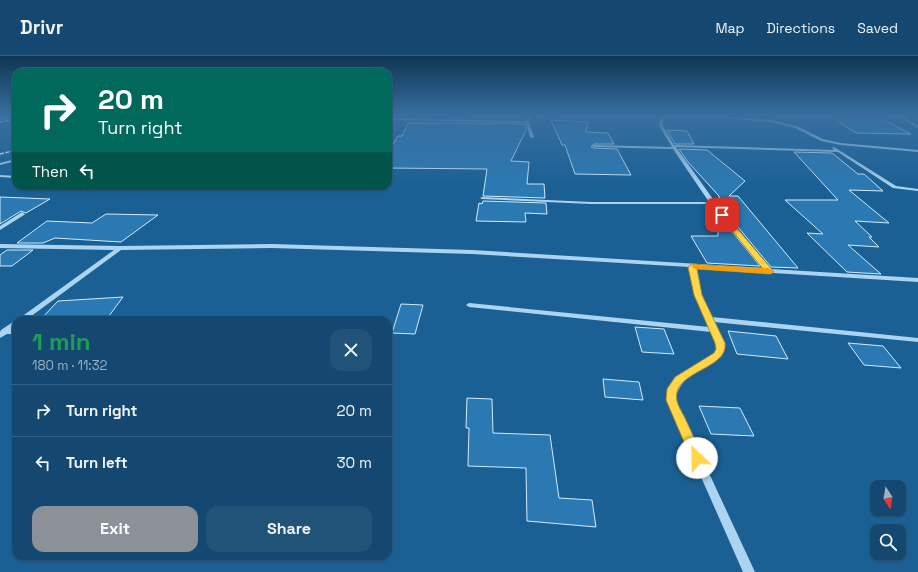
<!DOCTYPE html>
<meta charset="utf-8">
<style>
body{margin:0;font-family:"Space Grotesk",sans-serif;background:#215278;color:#f1f3f6;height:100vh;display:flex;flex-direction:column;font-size:15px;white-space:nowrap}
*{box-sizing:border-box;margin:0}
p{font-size:13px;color:#9db2c3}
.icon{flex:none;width:22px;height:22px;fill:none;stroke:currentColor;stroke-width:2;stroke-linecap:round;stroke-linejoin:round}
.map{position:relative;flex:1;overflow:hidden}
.details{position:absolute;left:12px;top:260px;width:380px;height:244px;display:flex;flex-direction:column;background:#144870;border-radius:12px;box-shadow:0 1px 3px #0004,0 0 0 1px #336083}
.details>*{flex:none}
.hud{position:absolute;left:12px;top:12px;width:380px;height:122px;border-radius:12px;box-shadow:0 1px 3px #0004,0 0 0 1px #336083;background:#00695c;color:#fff;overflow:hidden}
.needle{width:26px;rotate:168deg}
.fabs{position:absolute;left:870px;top:424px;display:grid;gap:8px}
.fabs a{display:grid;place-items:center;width:36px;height:36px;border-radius:8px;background:#144870;box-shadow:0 1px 3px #0004,0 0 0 1px #336083;font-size:20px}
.pin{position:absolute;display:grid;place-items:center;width:34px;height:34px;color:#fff;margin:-17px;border-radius:8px;box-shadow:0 2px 6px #0006}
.me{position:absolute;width:44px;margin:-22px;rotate:336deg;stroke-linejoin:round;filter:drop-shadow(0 0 3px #0008)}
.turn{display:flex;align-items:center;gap:14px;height:84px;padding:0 20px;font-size:18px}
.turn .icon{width:52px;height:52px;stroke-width:2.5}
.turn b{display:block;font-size:28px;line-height:34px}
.then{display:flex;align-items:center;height:38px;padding:0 20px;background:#0003;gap:8px;font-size:15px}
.round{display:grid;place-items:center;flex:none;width:42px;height:42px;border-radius:12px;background:#215278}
.overview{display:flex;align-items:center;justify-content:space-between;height:68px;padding:0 20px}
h1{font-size:24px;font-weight:700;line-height:30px;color:#1e9e55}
.primary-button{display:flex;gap:8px;margin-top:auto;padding:8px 20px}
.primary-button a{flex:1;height:46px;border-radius:12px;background:#8c9099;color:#fff;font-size:16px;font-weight:700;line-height:46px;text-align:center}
.primary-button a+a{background:#215278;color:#f1f3f6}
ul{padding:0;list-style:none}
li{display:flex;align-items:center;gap:12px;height:52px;padding:0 20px;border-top:1px solid #336083}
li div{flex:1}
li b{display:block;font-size:15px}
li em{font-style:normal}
header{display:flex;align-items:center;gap:24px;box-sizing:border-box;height:56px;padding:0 20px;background:#144870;border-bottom:1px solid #336083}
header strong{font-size:19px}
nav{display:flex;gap:22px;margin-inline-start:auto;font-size:14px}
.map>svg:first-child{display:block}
.building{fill:#2a79b2;stroke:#d3ebfb}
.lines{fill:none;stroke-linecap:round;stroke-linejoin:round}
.minor{fill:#acd4f0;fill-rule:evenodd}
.rail{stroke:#fff;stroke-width:1.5;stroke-dasharray:4 1.5;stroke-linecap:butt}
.route{fill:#ffd54a;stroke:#a68a30}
.slow{fill:#f59e0b}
</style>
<header>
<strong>Drivr</strong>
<nav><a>Map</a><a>Directions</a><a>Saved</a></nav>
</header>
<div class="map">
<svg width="918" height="516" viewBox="0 0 918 516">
<rect width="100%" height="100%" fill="#1a6095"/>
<g class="building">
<polygon points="451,59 523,59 521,62 526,62 451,62"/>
<polygon points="828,59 874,59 911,78 856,77"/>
<polygon points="551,64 588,66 586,76 608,77 614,88 594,88 591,91 594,92 617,93 631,119 575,118 565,89 562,89"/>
<polygon points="408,67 525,68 526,74 511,105 529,106 527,128 544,128 545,142 483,140 487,113 388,112 388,88 393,88 398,80 402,80"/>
<polygon points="667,74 687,75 694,88 675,88"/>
<polygon points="679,93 707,94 745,125 729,140 738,140 798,212 771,211 719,148 719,140 688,106"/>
<polygon points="794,96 832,97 858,118 864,118 883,135 849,134 889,167 855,165 872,181 869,181 879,191 848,189 881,218 847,216 807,177 823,178 785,144 838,144"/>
<polygon points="0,141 50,143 26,157 21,155 0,168"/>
<polygon points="483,145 546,147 547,158 525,157 526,166 476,165 479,147 482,148"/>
<polygon points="106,158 158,159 121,186 55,182 43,187 17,187 47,165 92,167"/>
<polygon points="718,158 760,210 707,207 691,180 718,180"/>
<polygon points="7,194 33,194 12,210 0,210 0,199"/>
<polygon points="123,241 106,264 40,264 58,245"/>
<polygon points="401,248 423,249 415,278 392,277"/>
<polygon points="635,271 664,273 674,298 642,296"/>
<polygon points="728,275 776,280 788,303 737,298"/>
<polygon points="848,287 883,290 901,312 864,309"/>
<polygon points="603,323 639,326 643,344 605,341"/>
<polygon points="467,342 492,343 493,377 550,379 559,442 592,444 596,471 527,465 526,412 468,410 469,372 466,372"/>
<polygon points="699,350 740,352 754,380 711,378"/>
</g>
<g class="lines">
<g class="minor">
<polygon points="529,59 532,59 529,66 534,81 532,82 530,81 526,67 388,64 388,62 526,65"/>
<path d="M660,59H664L663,70L674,89L834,94L832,92L834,91L896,130L918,133V135L893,132L838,96L676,91L715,146L771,213L918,222V226L773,217L770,218L767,216L695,212L701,239L712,261L918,282V286L714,266C720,278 728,288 721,301C701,312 681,319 675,344L755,516H743L667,344C669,335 672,326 679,320C686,313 716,299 717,293C718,288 713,281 711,276L469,251L466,249L469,247L709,271L695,239L689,211L472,198L272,192L121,194L26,264H17L114,194L0,192V188L120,190L272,188L472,194L764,212L712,148H591L482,143L480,142L482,141L591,146H709L673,93L594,91L592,90L594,89L672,91L659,70Z"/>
<polygon points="684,59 704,59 771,64 797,70 823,83 841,87 918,94 918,96 841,89 821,85 795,72 771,66"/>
<polygon points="896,59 900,59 918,70 918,72"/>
<polygon points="16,60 16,62 0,64 0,62"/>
<polygon points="16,103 16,105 0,109 0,107"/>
<polygon points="0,119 16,120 16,122 0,121"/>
<polygon points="22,156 25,158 24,159 0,174 0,170"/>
<polygon points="13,266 16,266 16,271 13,274 16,274 16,278 7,278 0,282 0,276 1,274"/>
</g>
<g class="rail">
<polyline points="0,66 16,64"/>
<polyline points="0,98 16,94"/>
</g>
</g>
<linearGradient id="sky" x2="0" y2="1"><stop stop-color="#0e3552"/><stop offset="0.45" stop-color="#386fa0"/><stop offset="1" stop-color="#386fa0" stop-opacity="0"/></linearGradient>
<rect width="918" height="132" fill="url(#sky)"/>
<path class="route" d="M720,157H724L774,216L770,218L697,213L702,239L725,287C729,314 670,315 677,345C678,350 682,356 685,362C691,375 697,388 703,402L701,405L697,407L692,405L691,402L666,344L667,333L675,321L714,297L716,293L715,287L694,239L688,211L692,208L763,213L720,160Z"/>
<polygon class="slow" points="693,209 768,212 774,216 770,218 696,213 692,211"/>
</svg>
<div class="fabs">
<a><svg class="needle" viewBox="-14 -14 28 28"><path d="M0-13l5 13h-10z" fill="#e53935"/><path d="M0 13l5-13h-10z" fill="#9db2c3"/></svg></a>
<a><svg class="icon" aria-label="search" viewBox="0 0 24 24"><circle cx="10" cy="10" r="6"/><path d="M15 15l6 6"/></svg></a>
</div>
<div class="pin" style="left:722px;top:159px;background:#d93025"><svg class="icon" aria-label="arrive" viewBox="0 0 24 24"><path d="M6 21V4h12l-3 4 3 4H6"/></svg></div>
<svg class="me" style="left:697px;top:402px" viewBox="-20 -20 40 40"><circle r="19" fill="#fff"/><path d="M0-13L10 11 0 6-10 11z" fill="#ffd54a"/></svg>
<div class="hud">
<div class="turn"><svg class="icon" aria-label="right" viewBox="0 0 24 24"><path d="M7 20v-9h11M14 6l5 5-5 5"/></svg><div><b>20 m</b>Turn right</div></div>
<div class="then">Then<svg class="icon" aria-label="left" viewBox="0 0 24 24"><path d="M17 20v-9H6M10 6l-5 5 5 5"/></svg></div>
</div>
<section class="details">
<div class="overview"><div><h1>1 min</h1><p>180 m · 11:32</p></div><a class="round"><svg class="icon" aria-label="close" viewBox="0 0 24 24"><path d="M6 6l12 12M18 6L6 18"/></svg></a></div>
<ul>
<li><svg class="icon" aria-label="right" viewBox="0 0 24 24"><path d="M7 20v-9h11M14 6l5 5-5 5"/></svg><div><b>Turn right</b></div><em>20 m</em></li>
<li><svg class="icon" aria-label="left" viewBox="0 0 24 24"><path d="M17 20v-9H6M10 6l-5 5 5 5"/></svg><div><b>Turn left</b></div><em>30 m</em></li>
</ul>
<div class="primary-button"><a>Exit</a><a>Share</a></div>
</section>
</div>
